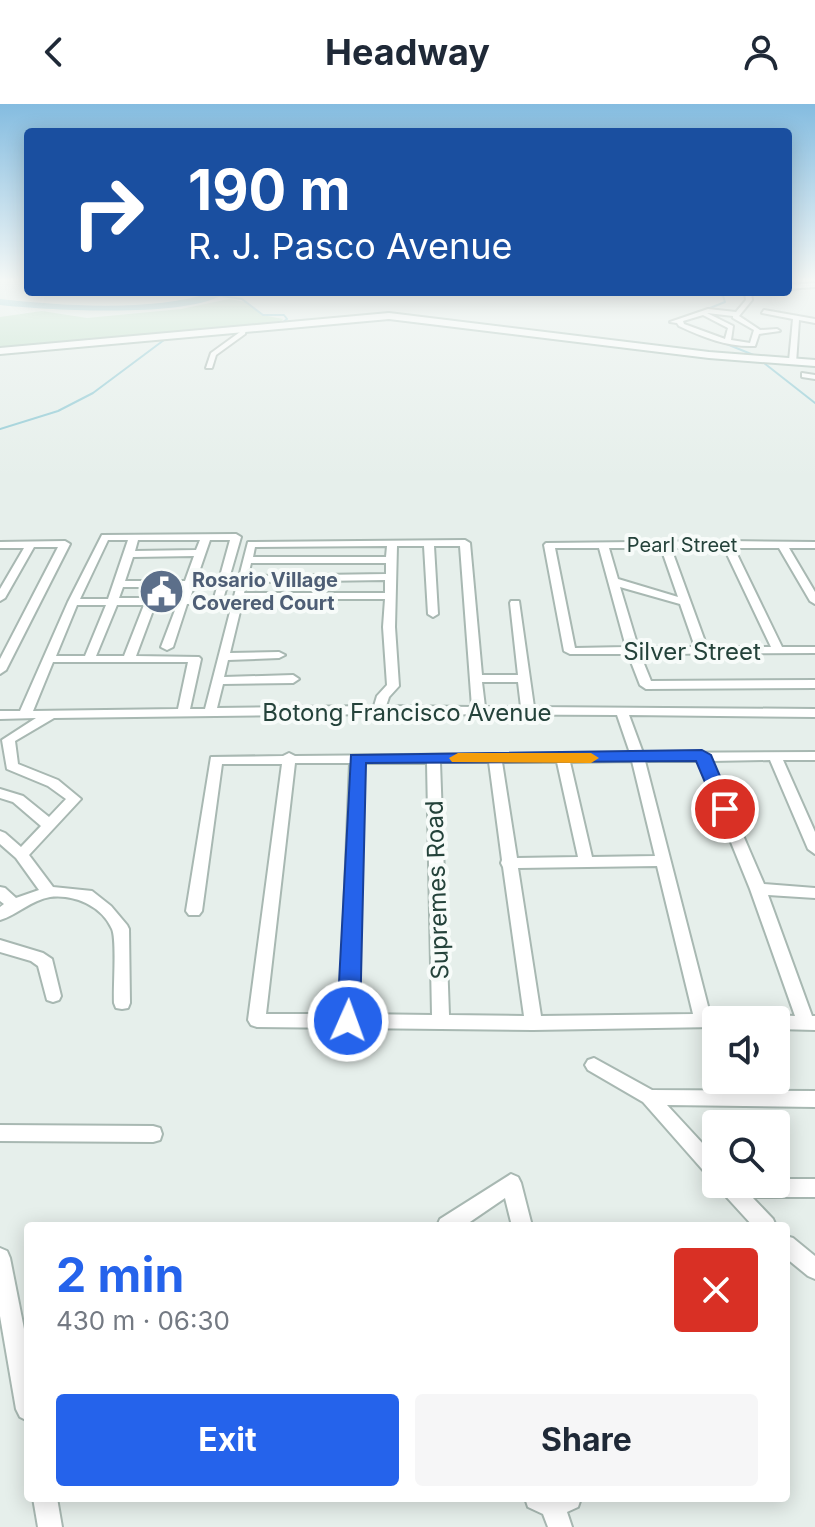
<!DOCTYPE html>
<meta charset="utf-8">
<style>
body{margin:0;font-family:Inter,sans-serif;background:#f6f6f7;color:#1f2937;height:100vh;display:flex;flex-direction:column;font-size:30px;white-space:nowrap}
*{box-sizing:border-box;margin:0}
p{font-size:26px;color:#747a83}
.icon{flex:none;width:44px;height:44px;fill:none;stroke:currentColor;stroke-width:2;stroke-linecap:round;stroke-linejoin:round}
.map{position:relative;flex:1;overflow:hidden}
.drawer{position:absolute;left:24px;top:1118px;width:766px;height:280px;display:flex;flex-direction:column;background:#fff;border-radius:8px;box-shadow:0 4px 20px #0003}
.drawer>*{flex:none}
.banner{position:absolute;left:24px;top:24px;width:768px;height:168px;border-radius:8px;box-shadow:0 4px 20px #0003;background:#1a4fa0;color:#fff;overflow:hidden}
.fabs{position:absolute;left:702px;top:902px;display:grid;gap:16px}
.fabs a{display:grid;place-items:center;width:88px;height:88px;border-radius:8px;background:#fff;box-shadow:0 4px 20px #0003;font-size:40px}
.pin{position:absolute;display:grid;place-items:center;width:68px;height:68px;color:#fff;margin:-34px;border:4px solid #fff;border-radius:50%;box-shadow:0 2px 8px #0007}
.me{position:absolute;width:88px;margin:-44px;rotate:2deg;stroke-linejoin:round;filter:drop-shadow(0 0 6px #0008)}
.turn{display:flex;align-items:center;gap:28px;height:168px;padding:0 32px;font-size:36px}
.turn .icon{width:104px;height:104px;stroke-width:2.5}
.turn b{display:block;font-size:56px;line-height:68px}
.round{display:grid;place-items:center;flex:none;width:84px;height:84px;border-radius:8px;background:#f6f6f7}
.headline{display:flex;align-items:center;justify-content:space-between;height:136px;padding:0 32px}
h1{font-size:48px;font-weight:700;line-height:60px;color:#2563eb}
.cta{display:flex;gap:16px;margin-top:auto;padding:16px 32px}
.cta a{flex:1;height:92px;border-radius:8px;background:#2563eb;color:#fff;font-size:32px;font-weight:700;line-height:92px;text-align:center}
.cta a+a{background:#f6f6f7;color:#1f2937}
header{display:flex;justify-content:space-between;align-items:center;height:104px;padding:0 32px;background:#fff;font-size:36px;font-weight:700}
.map>svg:first-child{display:block}
.green{fill:#bfe0c8}
.lines{fill:none;stroke-linecap:round;stroke-linejoin:round}
.stream{stroke:#8ec9d4;stroke-width:2}
.river{fill:#8ec9d4;fill-rule:evenodd}
.street-casing{stroke:#a8b8b2;stroke-width:4}
.secondary-casing{stroke:#a4bbb3;stroke-width:4}
.street{fill:#fff;fill-rule:evenodd}
.secondary{fill:#fff;fill-rule:evenodd}
.route{fill:#2563eb;stroke:#184099;stroke-width:2}
.slow{fill:#f59e0b}
.labels{text-anchor:middle;dominant-baseline:central;stroke-width:8;stroke-linejoin:round;paint-order:stroke}
.far-street-label{font-size:20px;fill:#24423a;stroke:#f7fbf9}
.far-service-label{font-size:20px;font-weight:bold;fill:#4e5e75;stroke:#f7fbf9;text-anchor:start}
.street-label{font-size:24px;fill:#24423a;stroke:#f7fbf9}
</style>
<header><svg class="icon" aria-label="back" viewBox="0 0 24 24"><path d="M15 5l-7 7 7 7"/></svg>Headway<svg class="icon" aria-label="person" viewBox="0 0 24 24"><circle cx="12" cy="8" r="4"/><path d="M4 21q1-7 8-7t8 7"/></svg></header>
<div class="map">
<svg width="815" height="1423" viewBox="0 0 815 1423">
<rect width="100%" height="100%" fill="#e6efeb"/>
<polygon class="green" points="229,195 246,198 262,211 283,215 281,218 0,246 0,213 42,207 87,214 181,205"/>
<g class="lines">
<g class="stream">
<polyline points="215,191 242,195 263,211 284,211 287,215 282,219"/>
<polyline points="700,208 725,198 723,192 714,188"/>
<polyline points="675,219 756,252"/>
<polyline points="764,259 815,299"/>
<polyline points="0,325 58,307 93,289 168,233"/>
</g>
<path class="river" d="M213,188H227C192,215 46,206 0,201V195C61,202 155,208 213,188Z"/>
<defs>
<g id="street">
<polygon points="815,179 815,183 788,185 788,181"/>
<path d="M745,188H751L752,196L739,212L760,226L777,225L780,227L759,230L755,242C727,243 705,234 679,222L677,219L670,218L708,205L736,208L746,196ZM707,209L733,212V214L754,226L750,239L731,236L733,222ZM703,211L728,224L725,235L684,220L683,217Z"/>
<polygon points="764,206 815,215 815,219 799,216 796,259 789,257 793,215 762,209"/>
<polygon points="241,223 246,224 245,230 216,251 212,264 206,264 211,249 240,228"/>
<polygon points="802,269 815,271 815,275 802,273"/>
<path d="M102,431L236,430L241,433L222,499L187,500L173,543L167,546L161,543L177,501H155L136,552L199,553L201,555L190,605H205L248,438L465,436L470,439L482,571H518L510,499L511,497H519L534,603L815,605V613L629,611L643,649L815,648V656H783L815,728V750L808,745L770,656L711,657L764,780L815,784V794L768,791L812,912H815V926L776,925V916H769L776,911L795,912L750,785L698,657H645L710,910L722,911L725,916H716V923L533,926L257,923L251,921L248,916L282,660H222L202,807L199,811H189L186,807L211,653L283,652L289,649L295,652L630,649L617,611L379,610L54,614L15,637L18,660L58,676L81,695L29,751L53,783L92,787L111,802L127,821L129,825L130,899L128,904L122,905L116,904L114,899C113,884 117,836 112,825C102,802 74,790 50,793C31,796 17,811 0,816V803L4,800L0,797V783L5,784L16,794L39,786L16,754L0,740V727L5,729L21,743L41,722L13,698L0,694V685L23,692L49,713L66,695L48,682L7,665L2,636L36,614L0,615V607H20L68,498ZM108,436H128L108,495H80ZM138,436H200L196,446L135,447ZM210,436H230L214,494H190ZM387,442L386,453H253L255,443ZM397,442H424L428,510L433,513L438,510L434,442H460L472,603L386,602L389,593L399,582L395,523ZM194,452L185,477H125L133,453ZM251,459H386V470L248,472ZM385,476V489H244L247,478ZM123,483H183L179,494H119ZM243,495H385L383,523L387,581L377,592L374,602L217,604L223,580L293,579L299,575L293,571L224,573L228,556L279,554L285,551L279,548L230,549ZM77,501H106L85,552H56ZM117,501H144L124,552H96ZM53,558H188L178,605L33,607ZM482,578H518L521,603H485ZM632,657L655,752L592,753L570,658ZM440,658H489L502,756L501,759L503,763L524,912L449,911ZM502,658H557L578,753L517,754ZM295,659H350L340,910H266ZM363,659H427L432,911L357,910ZM657,762L693,910L541,912L518,764Z"/>
<path d="M727,437L815,438V444H789L815,488V500L810,497L779,444H734L782,543H815V549L640,550L651,577L815,576V584L646,585L640,581L628,550H570L564,547L544,441L546,439ZM555,444H599L626,543L575,544ZM609,444H661L678,493L618,475ZM671,444H724L771,543H707ZM620,483L680,500L695,543H638Z"/>
<polygon points="0,438 65,437 70,440 6,566 0,570 0,555 58,443 34,443 5,494 0,497 0,485 24,444 0,444"/>
<polygon points="0,836 43,849 52,855 61,892 59,896 53,898 47,896 38,862 31,857 0,848"/>
<polygon points="594,954 652,986 815,987 815,1003 667,1001 716,1054 716,1075 709,1073 643,998 588,966 585,961 588,956"/>
<polygon points="0,1021 153,1022 160,1024 162,1030 160,1036 153,1038 0,1037"/>
<polygon points="511,1070 518,1073 521,1079 532,1122 512,1122 505,1094 464,1122 437,1122 440,1115"/>
<polygon points="776,1075 815,1075 815,1093 752,1093 773,1115 776,1122 753,1122 721,1087 718,1081 776,1080"/>
<polygon points="786,1132 793,1134 815,1152 815,1175 808,1172 786,1154"/>
<polygon points="0,1144 7,1147 10,1154 28,1245 28,1317 20,1313 16,1305 0,1212"/>
<polygon points="33,1394 57,1394 62,1423 38,1423"/>
<polygon points="525,1394 581,1394 578,1403 567,1408 572,1423 548,1423 543,1410 528,1403"/>
</g>
<polygon id="secondary" points="389,209 709,248 815,256 815,262 709,254 389,215 0,250 0,244"/>
</defs>
<use href="#street" class="street-casing"/>
<use href="#secondary" class="secondary-casing"/>
<use href="#street" class="street"/>
<use href="#secondary" class="secondary"/>
</g>
<linearGradient id="sky" x2="0" y2="1"><stop stop-color="#84bce0"/><stop offset="0.47" stop-color="#f4f8f6"/><stop offset="1" stop-color="#f4f8f6" stop-opacity="0"/></linearGradient>
<rect width="815" height="374" fill="url(#sky)"/>
<polygon class="route" points="702,646 711,651 734,705 731,709 718,709 696,657 366,659 360,917 356,923 348,926 341,923 337,917 351,651"/>
<polygon class="slow" points="458,649 591,649 599,654 591,659 452,658 449,654"/>
<defs>
<symbol id="civic-disc" viewBox="-11 -11 22 22"><circle r="9.5" fill="#5c6f8a" stroke="#f7fbf9"/><path d="M-.6-6.5H3V-4.5H.6V-3L4-1V1h2V6H-6V1h2V-1L-.6-3ZM-1.2 2.5V6h2.4V2.5Z" fill="#fff"/></symbol>
</defs>
<g fill-rule="evenodd">
<use href="#civic-disc" x="136" y="462" width="51" height="51"/>
</g>
<g class="labels">
<g class="far-street-label">
<text x="682" y="441">Pearl Street</text>
</g>
<g class="far-service-label">
<text x="192" y="476">Rosario Village<tspan x="192" dy="23">Covered Court</tspan></text>
</g>
<g class="street-label">
<text x="692" y="547">Silver Street</text>
<text x="407" y="608">Botong Francisco Avenue</text>
<text transform="translate(437 786) rotate(-92)">Supremes Road</text>
</g>
</g>
</svg>
<div class="fabs">
<a><svg class="icon" aria-label="sound" viewBox="0 0 24 24"><path d="M4 9h4l5-4v14l-5-4H4zM17 9q2 3 0 6"/></svg></a>
<a><svg class="icon" aria-label="search" viewBox="0 0 24 24"><circle cx="10" cy="10" r="6"/><path d="M15 15l6 6"/></svg></a>
</div>
<div class="pin" style="left:725px;top:705px;background:#d93025"><svg class="icon" aria-label="arrive" viewBox="0 0 24 24"><path d="M6 21V4h12l-3 4 3 4H6"/></svg></div>
<svg class="me" style="left:348px;top:917px" viewBox="-20 -20 40 40"><circle r="17" fill="#2563eb" stroke="#fff" stroke-width="3"/><path d="M0-11L8 9 0 5-8 9z" fill="#fff"/></svg>
<div class="banner">
<div class="turn"><svg class="icon" aria-label="right" viewBox="0 0 24 24"><path d="M7 20v-9h11M14 6l5 5-5 5"/></svg><div><b>190 m</b>R. J. Pasco Avenue</div></div>
</div>
<section class="drawer">
<div class="headline"><div><h1>2 min</h1><p>430 m · 06:30</p></div><a class="round" style="background:#d93025;color:#fff"><svg class="icon" aria-label="close" viewBox="0 0 24 24"><path d="M6 6l12 12M18 6L6 18"/></svg></a></div>
<div class="cta"><a>Exit</a><a>Share</a></div>
</section>
</div>
